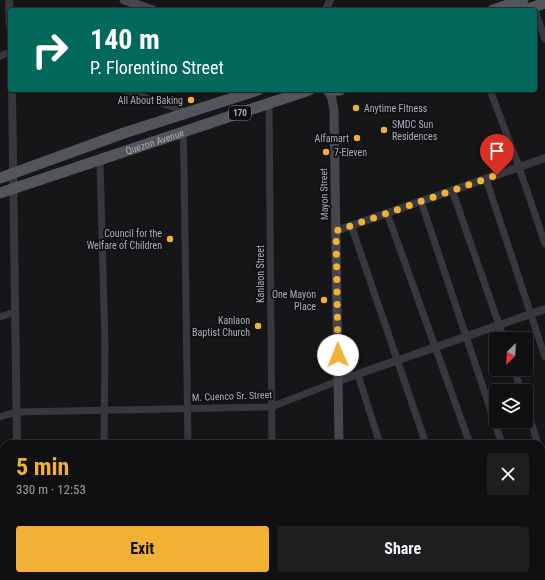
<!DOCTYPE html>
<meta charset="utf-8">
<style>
body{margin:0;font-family:"Roboto Condensed",sans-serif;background:#1e1e20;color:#f1f3f6;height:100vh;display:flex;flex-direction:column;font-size:15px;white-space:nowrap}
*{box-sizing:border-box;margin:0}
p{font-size:13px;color:#9c9d9f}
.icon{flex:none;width:22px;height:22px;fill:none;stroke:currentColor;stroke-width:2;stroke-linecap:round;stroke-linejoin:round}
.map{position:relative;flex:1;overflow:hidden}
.details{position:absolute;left:0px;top:440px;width:545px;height:140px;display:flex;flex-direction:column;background:#101012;border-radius:12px 12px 0 0;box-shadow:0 1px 3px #0004,0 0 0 1px #303032}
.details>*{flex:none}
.hud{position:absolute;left:8px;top:8px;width:529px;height:84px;border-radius:4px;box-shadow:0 1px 3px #0004,0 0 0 1px #303032;background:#00695c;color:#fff;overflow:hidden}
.needle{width:26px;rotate:204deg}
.buttons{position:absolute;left:489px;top:332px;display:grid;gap:8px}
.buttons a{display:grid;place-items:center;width:44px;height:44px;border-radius:4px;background:#101012;box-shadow:0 1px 3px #0004,0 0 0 1px #303032;font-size:20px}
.pin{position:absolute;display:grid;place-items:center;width:34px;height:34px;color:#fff;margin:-41px -17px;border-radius:50% 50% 50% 0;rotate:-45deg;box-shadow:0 0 4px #0007}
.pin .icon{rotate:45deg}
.me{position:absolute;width:44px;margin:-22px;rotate:359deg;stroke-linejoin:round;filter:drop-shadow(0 0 3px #0008)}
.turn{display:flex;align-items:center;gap:14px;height:84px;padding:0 16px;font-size:18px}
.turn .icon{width:52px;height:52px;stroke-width:2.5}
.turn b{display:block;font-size:28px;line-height:34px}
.round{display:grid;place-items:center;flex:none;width:42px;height:42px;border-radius:4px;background:#1e1e20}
.overview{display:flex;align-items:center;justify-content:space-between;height:68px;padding:0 16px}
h1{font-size:24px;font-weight:700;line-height:30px;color:#f2b134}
.primary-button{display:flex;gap:8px;margin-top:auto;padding:8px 16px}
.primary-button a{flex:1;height:46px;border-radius:4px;background:#f2b134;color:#111;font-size:16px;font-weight:700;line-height:46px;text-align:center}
.primary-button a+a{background:#1e1e20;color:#f1f3f6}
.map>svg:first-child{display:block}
.green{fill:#1c231d}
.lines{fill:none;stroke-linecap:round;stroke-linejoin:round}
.minor{stroke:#37383d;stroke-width:7}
.tertiary{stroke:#37383d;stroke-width:8}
.secondary{stroke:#45474d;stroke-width:9}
.primary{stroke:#53555c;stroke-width:11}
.route{stroke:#f2b134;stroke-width:7;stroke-dasharray:0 12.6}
.poi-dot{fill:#f2b134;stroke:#111113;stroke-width:1.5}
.labels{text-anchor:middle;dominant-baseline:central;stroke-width:4;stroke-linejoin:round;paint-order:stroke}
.shield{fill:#111113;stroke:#7b7e86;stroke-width:1}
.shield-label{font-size:9px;font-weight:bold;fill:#a8adb8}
.poi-label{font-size:10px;fill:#a8adb8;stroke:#111113;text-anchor:end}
.street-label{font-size:10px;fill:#a8adb8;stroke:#111113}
</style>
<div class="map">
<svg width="545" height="580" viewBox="0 0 545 580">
<rect width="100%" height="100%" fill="#161618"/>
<polygon class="green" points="286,576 304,576 304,580 287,580"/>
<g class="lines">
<g class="minor">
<polyline points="534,7 545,39"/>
<polyline points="0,56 10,52"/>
<polyline points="124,90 184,111 187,113"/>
<polyline points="490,90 519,167 545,244"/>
<polyline points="269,103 272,444"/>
<polyline points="183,132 184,167 188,444"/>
<polyline points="100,160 105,345 104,444"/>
<polyline points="486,179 545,357"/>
<polyline points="452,190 504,339"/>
<polyline points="421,201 502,444"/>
<polyline points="387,213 470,444"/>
<polyline points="351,225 426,444"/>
<polyline points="0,317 14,312"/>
<polyline points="514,369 521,391"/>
<polyline points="358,375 380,444"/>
<polyline points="526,406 538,444"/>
<polyline points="0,417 16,412 271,407 338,381"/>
<polyline points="541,453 544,462"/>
<polyline points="541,502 545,514"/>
<polyline points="105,576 105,580"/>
<polyline points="191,576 191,580"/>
<polyline points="274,576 274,580"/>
<polyline points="379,576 380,580"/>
<polyline points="425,576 427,580"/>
<polyline points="472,576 474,580"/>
<polyline points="518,576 520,580"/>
</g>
<g class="tertiary">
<polyline points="9,0 10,26"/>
<polyline points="326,10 330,0"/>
<polyline points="12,90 17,444"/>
<polyline points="336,231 545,158"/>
<polyline points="338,381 545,309"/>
<polyline points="541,462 545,461"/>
<polyline points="0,545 4,543"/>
<polyline points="19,576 19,580"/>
</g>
<g class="secondary">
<polyline points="124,0 153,10"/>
<polyline points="328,90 332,99 334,111 339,444"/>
<polyline points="342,576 342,580"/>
</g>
<g class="primary">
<polyline points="493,10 523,0"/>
<polyline points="525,10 545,3"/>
<polyline points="328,90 340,90"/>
<polyline points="0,178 124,133 258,90"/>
<path id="s1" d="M0,193L309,90"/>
</g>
</g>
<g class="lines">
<polyline class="route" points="338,355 336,231 497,175"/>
</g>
<g class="poi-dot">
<circle cx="191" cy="100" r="4"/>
<circle cx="356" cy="108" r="4"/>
<circle cx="384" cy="130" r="4"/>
<circle cx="357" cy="138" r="4"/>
<circle cx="326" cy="152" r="4"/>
<circle cx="170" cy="239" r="4"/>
<circle cx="324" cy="300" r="4"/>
<circle cx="258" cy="326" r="4"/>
</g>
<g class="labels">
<rect class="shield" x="229" y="106" width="22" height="14" rx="3"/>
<g class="shield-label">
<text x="240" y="113">170</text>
</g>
<g class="poi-label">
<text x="183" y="100">All About Baking</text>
<text x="364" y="108" text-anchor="start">Anytime Fitness</text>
<text x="392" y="124" text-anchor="start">SMDC Sun<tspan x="392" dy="12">Residences</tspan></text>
<text x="349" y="138">Alfamart</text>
<text x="334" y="152" text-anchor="start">7-Eleven</text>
<text x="162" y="233">Council for the<tspan x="162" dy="12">Welfare of Children</tspan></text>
<text x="316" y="294">One Mayon<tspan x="316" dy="12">Place</tspan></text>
<text x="250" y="320">Kanlaon<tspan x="250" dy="12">Baptist Church</tspan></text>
</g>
<g class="street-label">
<text stroke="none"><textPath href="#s1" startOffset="163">Quezon Avenue</textPath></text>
<text transform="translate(324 194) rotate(-91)">Mayon Street</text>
<text transform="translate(260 274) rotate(-90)">Kanlaon Street</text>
<text transform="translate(232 396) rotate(-2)">M. Cuenco Sr. Street</text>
</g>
</g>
</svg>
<div class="buttons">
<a><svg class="needle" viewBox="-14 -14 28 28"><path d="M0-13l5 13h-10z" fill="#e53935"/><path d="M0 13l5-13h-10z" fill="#9c9d9f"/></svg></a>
<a><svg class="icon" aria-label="layers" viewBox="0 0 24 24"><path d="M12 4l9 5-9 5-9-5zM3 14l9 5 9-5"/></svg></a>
</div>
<div class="pin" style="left:497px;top:175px;background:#d93025"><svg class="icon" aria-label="arrive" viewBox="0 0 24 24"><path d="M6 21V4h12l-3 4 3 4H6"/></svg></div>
<svg class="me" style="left:338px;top:355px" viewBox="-20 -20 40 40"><circle r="19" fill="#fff"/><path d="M0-13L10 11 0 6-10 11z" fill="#f2b134"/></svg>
<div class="hud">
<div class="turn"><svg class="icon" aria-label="right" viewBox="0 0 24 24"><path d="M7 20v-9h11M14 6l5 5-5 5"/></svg><div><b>140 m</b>P. Florentino Street</div></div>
</div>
<section class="details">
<div class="overview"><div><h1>5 min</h1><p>330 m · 12:53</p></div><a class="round"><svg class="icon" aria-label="close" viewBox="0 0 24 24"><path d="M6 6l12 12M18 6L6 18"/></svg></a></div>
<div class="primary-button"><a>Exit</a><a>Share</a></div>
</section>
</div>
